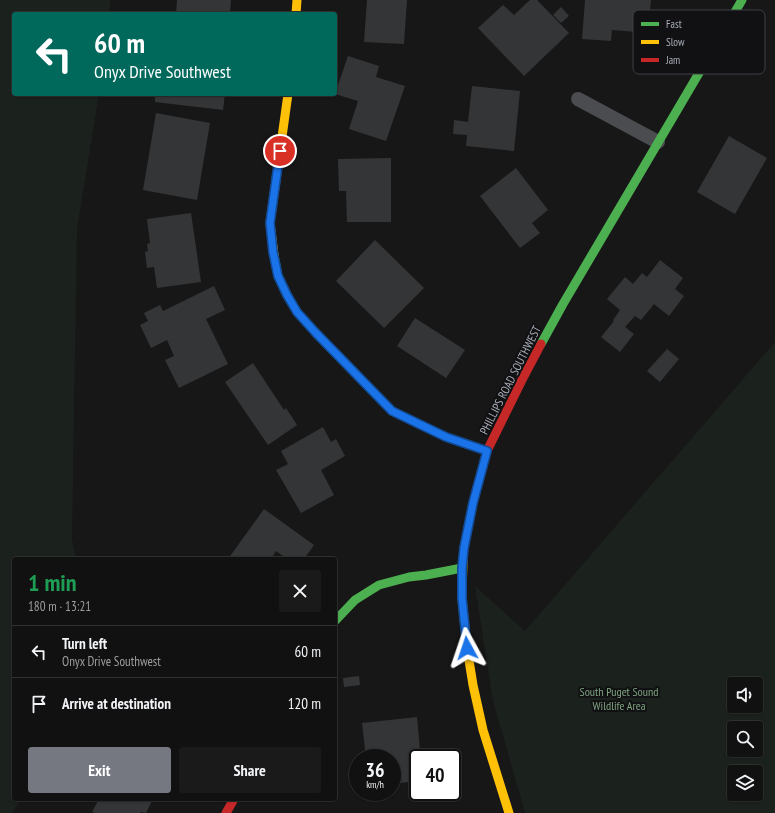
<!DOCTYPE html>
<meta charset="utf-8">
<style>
body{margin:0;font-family:"PT Sans Narrow",sans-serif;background:#1a1a1a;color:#f1f3f6;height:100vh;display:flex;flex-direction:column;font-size:15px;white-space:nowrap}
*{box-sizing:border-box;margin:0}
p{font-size:13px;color:#9c9d9f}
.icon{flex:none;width:22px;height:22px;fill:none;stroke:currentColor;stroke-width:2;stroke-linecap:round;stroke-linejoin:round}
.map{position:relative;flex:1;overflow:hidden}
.details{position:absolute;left:12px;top:557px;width:325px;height:244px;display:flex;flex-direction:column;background:#111;border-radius:4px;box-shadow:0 1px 3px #0004,0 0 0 1px #303131}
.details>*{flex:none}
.guide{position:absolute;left:12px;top:12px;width:325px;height:84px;border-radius:4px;box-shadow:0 1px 3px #0004,0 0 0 1px #303131;background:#00695c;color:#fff;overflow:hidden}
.tools{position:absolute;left:727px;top:677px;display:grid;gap:8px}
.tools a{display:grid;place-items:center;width:36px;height:36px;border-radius:4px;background:#111;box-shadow:0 1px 3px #0004,0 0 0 1px #303131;font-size:20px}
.speed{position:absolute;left:349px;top:749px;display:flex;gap:8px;font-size:20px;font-weight:700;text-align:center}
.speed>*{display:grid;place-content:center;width:52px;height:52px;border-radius:50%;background:#111;box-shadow:0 1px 3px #0004,0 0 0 1px #303131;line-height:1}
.speed small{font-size:10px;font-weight:400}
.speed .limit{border:2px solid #111;border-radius:6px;background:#fff;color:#111}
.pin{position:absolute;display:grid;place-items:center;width:34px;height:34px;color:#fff;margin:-17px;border:2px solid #fff;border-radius:50%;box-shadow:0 1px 4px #0007}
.me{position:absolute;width:44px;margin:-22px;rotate:355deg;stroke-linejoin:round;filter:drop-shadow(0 0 3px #0008)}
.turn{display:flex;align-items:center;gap:14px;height:84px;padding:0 16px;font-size:18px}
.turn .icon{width:52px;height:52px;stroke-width:2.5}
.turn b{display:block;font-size:28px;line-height:34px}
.round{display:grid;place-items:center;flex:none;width:42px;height:42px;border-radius:4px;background:#1a1a1a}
.head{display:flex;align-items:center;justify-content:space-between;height:68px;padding:0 16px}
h1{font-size:24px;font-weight:700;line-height:30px;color:#1e9e55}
.button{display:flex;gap:8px;margin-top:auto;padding:8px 16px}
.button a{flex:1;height:46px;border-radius:4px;background:#757880;color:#fff;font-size:16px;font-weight:700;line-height:46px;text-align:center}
.button a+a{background:#1a1a1a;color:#f1f3f6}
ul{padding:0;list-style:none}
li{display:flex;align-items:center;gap:12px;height:52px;padding:0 16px;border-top:1px solid #303131}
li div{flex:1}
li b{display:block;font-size:15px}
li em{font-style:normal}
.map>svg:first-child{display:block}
.green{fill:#1b211c;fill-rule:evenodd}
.building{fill:#343537}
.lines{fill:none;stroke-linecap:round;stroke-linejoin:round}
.lane{stroke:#4b4c50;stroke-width:14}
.fast{stroke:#4caf50;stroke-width:9}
.slow{stroke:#ffc107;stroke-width:9}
.jam{stroke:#c62828;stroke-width:9}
.route-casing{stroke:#114b97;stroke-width:10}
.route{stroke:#1a73e8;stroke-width:7}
.labels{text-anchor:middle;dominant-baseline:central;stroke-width:4;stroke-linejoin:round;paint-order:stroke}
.street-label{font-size:12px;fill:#a8adb8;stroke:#111113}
.park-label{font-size:12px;fill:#7fa381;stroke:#111113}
.key{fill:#111113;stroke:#3e4045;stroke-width:1}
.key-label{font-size:11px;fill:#a8adb8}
</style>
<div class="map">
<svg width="775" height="813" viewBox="0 0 775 813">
<rect width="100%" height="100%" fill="#171717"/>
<g class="green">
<polygon points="0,0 111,0 109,14 14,14 14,94 99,94 77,229 72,539 76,559 14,559 14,799 21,799 12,813 0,813"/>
<path d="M775,342V813H525L493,701L475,586L525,631ZM734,684H756V706H734ZM734,728H756V750H734ZM734,772H756V794H734Z"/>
</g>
<g class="building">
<polygon points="177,0 231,0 230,14 176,14"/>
<polygon points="367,0 407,0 404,44 364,42"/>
<polygon points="530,0 537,0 569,33 524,76 478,28 503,5 514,15"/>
<polygon points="585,0 651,0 648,33 612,30 611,41 582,39"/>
<polygon points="561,7 569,16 561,23 553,15"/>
<polygon points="348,56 379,66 376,77 405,86 386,141 349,129 358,101 335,94"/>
<polygon points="472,86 520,91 514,151 466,146 467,135 453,134 454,120 468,122"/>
<polygon points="155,94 225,94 223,110 155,102"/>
<polygon points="156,113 210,123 197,200 143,190"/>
<polygon points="729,136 767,158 735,214 697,192"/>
<polygon points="391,158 391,222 347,222 346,191 339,191 338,159"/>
<polygon points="516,168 548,210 532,223 540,233 520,248 480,196"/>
<polygon points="191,213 201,282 157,288 154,267 147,268 145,252 148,251 147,244 150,243 147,219"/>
<polygon points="375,240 424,288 384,328 336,281"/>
<polygon points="660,260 683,278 675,289 684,296 669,316 654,304 641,320 635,316 625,327 634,334 620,352 601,337 614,321 613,320 620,310 607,299 625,277 633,284 642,273 647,277"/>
<polygon points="214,286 225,310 206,319 228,364 179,388 165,360 174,356 167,340 151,348 140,325 148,321 144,313 160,305 163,311"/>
<polygon points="415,318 465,350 446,378 397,346"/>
<polygon points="667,349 679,359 660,382 647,371"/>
<polygon points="253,363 284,410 286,408 297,425 268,445 225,382"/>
<polygon points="323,427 331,442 336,439 345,456 321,470 334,495 301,513 276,470 288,464 281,451"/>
<polygon points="264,509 314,545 304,559 287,559 276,551 271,559 228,559"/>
<polygon points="359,676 360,685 344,687 343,678"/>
<polygon points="417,717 420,750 424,750 425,758 418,758 418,781 392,784 392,758 366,758 362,723"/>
<polygon points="99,799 153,799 146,813 141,812 140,813 95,813 92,812"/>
</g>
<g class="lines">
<polyline class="lane" points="578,99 658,142"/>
<g class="fast">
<polyline points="274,255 278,276 287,295 297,312 315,332 392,411 446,437 487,451"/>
<polyline points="541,344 563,304 742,0"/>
<polyline points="335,621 355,600 379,585 409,577 426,575 462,568"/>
</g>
<g class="slow">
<polyline points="296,14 297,0"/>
<polyline points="274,255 270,223 288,94"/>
<polyline points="463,560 462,598 467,648 473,685 483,730 509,813"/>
</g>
<g class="jam">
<polyline points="463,560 464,548 473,503 487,451 522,380 541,344"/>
<polyline points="226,813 234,799"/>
</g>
</g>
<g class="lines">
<defs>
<polyline id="route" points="280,151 270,223 273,252 278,276 287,295 297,312 315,332 392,411 446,437 487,451 473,503 464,548 462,568 462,598 467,648"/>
</defs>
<use href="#route" class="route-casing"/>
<use href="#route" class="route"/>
</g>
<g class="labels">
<g class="street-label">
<text transform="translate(510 380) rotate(-63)">PHILLIPS ROAD SOUTHWEST</text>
</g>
<g class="park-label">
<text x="619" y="691">South Puget Sound<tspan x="619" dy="14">Wildlife Area</tspan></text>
</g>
</g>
<rect x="633" y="10" width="132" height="64" rx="6" class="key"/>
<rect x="641" y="22" width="18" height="4" fill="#4caf50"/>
<rect x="641" y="40" width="18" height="4" fill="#ffc107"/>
<rect x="641" y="58" width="18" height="4" fill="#c62828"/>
<g class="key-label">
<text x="666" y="28">Fast</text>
<text x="666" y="46">Slow</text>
<text x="666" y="64">Jam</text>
</g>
</svg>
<div class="tools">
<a><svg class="icon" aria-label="sound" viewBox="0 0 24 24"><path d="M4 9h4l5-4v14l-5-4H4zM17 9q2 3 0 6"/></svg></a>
<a><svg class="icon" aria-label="search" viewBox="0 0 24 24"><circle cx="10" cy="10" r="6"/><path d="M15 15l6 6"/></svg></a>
<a><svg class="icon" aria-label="layers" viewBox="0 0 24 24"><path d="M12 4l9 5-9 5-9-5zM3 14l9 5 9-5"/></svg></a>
</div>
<div class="speed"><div>36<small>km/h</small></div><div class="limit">40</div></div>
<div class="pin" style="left:280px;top:151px;background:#d93025"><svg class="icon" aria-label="arrive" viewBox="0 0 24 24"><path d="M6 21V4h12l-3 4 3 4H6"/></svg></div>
<svg class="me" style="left:467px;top:648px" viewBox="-20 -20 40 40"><path d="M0-17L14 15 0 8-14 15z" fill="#1a73e8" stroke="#fff" stroke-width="4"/></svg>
<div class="guide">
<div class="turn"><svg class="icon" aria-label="left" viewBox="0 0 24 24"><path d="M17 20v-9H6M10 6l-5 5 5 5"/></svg><div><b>60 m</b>Onyx Drive Southwest</div></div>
</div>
<section class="details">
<div class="head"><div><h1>1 min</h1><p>180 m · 13:21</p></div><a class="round"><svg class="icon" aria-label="close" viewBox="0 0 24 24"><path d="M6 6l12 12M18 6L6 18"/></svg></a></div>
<ul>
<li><svg class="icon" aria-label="left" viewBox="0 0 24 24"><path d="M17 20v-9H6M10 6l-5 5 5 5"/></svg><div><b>Turn left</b><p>Onyx Drive Southwest</p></div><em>60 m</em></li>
<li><svg class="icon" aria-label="arrive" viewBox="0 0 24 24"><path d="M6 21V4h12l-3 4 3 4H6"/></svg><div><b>Arrive at destination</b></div><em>120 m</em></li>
</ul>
<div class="button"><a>Exit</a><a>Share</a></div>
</section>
</div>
